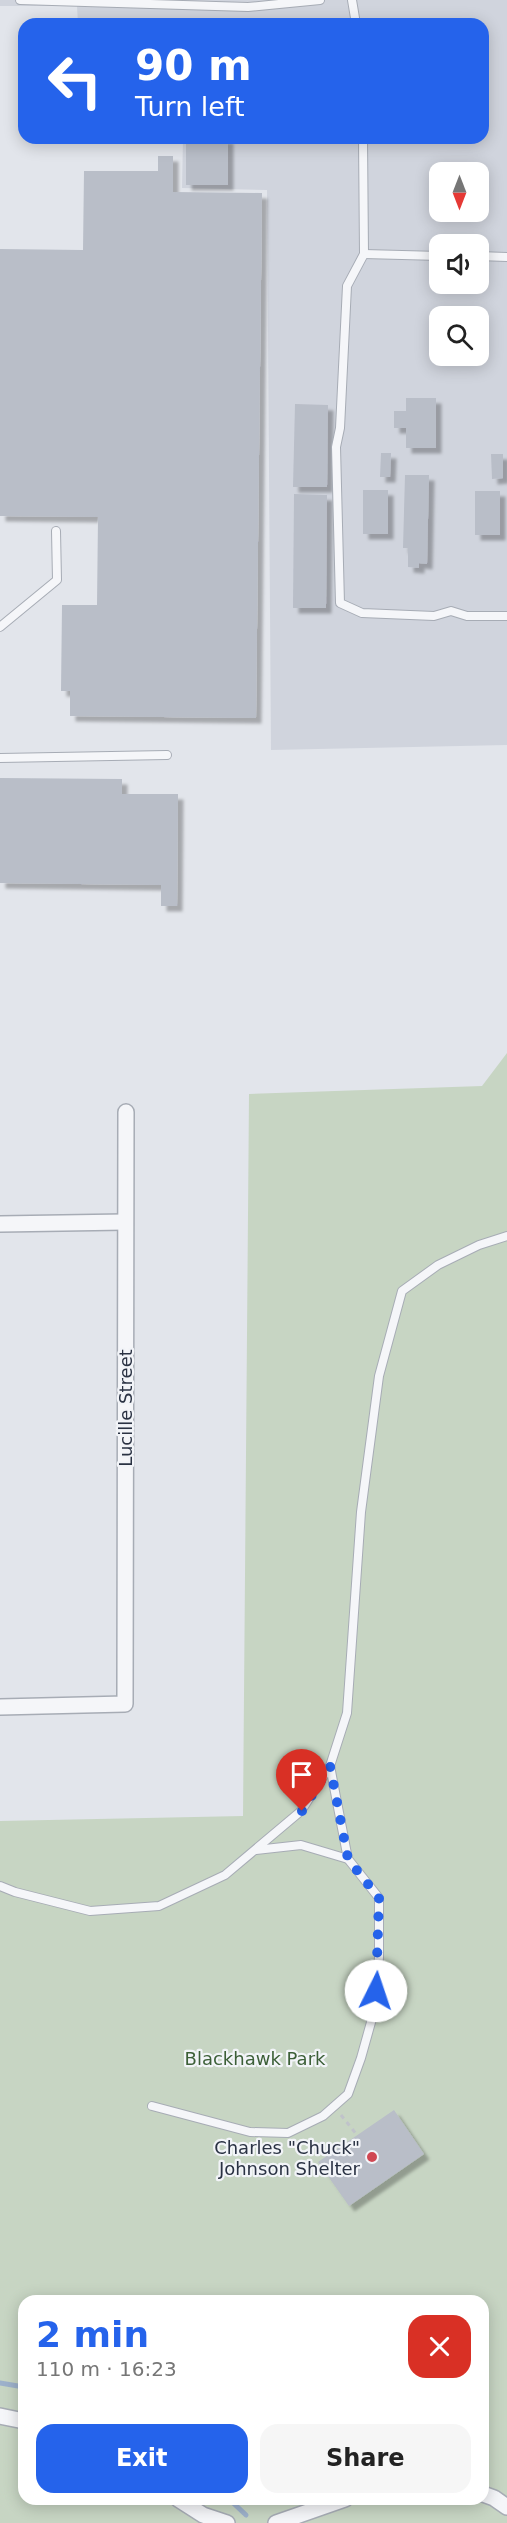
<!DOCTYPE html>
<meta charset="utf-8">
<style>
body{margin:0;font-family:"DejaVu Sans",sans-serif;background:#f6f6f6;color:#222;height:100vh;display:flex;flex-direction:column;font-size:22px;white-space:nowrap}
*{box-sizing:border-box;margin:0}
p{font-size:20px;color:#767676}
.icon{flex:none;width:33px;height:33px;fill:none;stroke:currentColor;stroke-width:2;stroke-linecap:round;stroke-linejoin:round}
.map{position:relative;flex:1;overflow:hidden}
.drawer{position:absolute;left:18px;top:2295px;width:471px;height:210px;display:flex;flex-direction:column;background:#fff;border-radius:18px;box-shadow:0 3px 15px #0003}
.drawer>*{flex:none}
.guide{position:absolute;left:18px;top:18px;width:471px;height:126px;border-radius:18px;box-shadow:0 3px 15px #0003;background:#2563eb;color:#fff;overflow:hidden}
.needle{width:39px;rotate:180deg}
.tools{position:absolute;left:429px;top:162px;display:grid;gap:12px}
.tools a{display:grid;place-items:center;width:60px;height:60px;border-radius:12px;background:#fff;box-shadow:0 3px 15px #0003;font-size:30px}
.pin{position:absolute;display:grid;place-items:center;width:51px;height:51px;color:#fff;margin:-62px -26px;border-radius:50% 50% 50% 0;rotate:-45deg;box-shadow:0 0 6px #0007}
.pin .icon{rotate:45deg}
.me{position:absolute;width:66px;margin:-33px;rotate:4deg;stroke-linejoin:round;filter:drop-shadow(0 0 4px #0008)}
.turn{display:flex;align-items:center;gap:21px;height:126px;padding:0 18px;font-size:27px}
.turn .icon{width:78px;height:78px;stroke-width:2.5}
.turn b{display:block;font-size:42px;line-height:51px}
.round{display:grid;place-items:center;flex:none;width:63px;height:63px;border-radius:18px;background:#f6f6f6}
.headline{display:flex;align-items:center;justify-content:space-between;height:102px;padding:0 18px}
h1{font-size:36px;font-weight:700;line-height:45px;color:#2563eb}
.primary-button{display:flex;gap:12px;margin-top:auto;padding:12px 18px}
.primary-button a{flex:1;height:69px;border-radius:18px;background:#2563eb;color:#fff;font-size:24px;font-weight:700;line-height:69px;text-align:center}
.primary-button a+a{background:#f6f6f6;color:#222}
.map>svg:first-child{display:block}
.built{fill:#d0d4dd;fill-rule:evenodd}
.green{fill:#c7d5c3;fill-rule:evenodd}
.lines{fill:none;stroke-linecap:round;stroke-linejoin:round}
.stream{stroke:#9db1cb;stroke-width:5}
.building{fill:#b9bec8;filter:url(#shadow)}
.lane-casing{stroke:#a7acb5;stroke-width:10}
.street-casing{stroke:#a7acb5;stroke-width:18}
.path{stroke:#c0c3ca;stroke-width:3;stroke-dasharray:4.5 4.5;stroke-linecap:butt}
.lane{stroke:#f5f6f9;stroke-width:8}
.street{stroke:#f5f6f9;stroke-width:15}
.route{stroke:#2563eb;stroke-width:10;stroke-dasharray:0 18}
.poi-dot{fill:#d04853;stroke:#f2f4f8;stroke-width:2}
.labels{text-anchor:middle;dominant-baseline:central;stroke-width:4.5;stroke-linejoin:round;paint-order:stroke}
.street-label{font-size:18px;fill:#2a3243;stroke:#f2f4f8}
.park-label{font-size:18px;fill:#3c5f37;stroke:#f2f4f8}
.poi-label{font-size:18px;fill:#2a3243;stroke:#f2f4f8;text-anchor:end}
</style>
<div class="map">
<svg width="507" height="2523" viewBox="0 0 507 2523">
<defs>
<filter id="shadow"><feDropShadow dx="5.5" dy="5.5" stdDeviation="1.5" flood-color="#0004"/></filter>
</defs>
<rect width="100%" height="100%" fill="#e2e5eb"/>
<path class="built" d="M0,0H507V745L271,750L267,190L182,188L183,138H483V24H78L77,6H0ZM440,172H478V212H440ZM440,244H478V284H440ZM440,316H478V356H440Z"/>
<path class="green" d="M507,1053V2523H0V1821L243,1816L249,1094L482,1086ZM24,2301H483V2499H24Z"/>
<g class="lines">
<g class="stream">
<polyline points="0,2383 24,2387"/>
<polyline points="229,2499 246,2515"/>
</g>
</g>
<g class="building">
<rect x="186" y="138" width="42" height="47"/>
<polygon points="158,156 173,156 173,192 262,193 256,718 70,716 70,691 61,691 62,605 97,605 98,517 0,516 0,249 83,250 84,171 158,171"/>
<polygon points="406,398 436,398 436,448 406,448 406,428 394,428 394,411 406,411"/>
<polygon points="295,404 328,405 327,487 293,487"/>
<polygon points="381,453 391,453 390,477 380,477"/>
<polygon points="491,454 503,454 503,478 492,479"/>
<polygon points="405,475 429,475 427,564 419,563 419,568 408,567 408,548 403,548"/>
<rect x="363" y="490" width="25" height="44"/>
<rect x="475" y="491" width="25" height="44"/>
<polygon points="294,494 327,495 326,608 293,608"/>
<polygon points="0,778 122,779 122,794 178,794 177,906 161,906 161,885 0,883"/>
<polygon points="394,2110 424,2154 349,2206 318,2162"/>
</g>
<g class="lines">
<defs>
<g id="lane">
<polyline points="20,0 248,7 320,0"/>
<polyline points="352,0 356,24"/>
<polyline points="363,138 364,254 347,286 340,428 336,447 340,603 362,613 434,616 451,611 467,616 507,616"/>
<polyline points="364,254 440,256"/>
<polyline points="478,256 507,257"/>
<polyline points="0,627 57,580 56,531"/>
<polyline points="0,758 167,755"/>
<polyline points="256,1850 301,1845 348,1859"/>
<polyline points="0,1886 15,1892 90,1911 159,1906 225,1875 301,1811 330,1766 347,1713 361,1512 379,1376 402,1291 438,1265 479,1245 507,1236"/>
<polyline points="152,2106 250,2132 288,2133 323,2116 348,2094 361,2058 375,2008 379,1957 379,1898 348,1859 330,1766"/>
</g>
<g id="street">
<polyline points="0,1224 125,1222"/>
<polyline points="0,1707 125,1704 126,1112"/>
<polyline points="0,2416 24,2421"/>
<polyline points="483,2494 494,2498 507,2507"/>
<polyline points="178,2499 203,2515 227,2523"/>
<polyline points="276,2523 345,2499"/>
</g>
</defs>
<use href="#lane" class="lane-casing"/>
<use href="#street" class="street-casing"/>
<polyline class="path" points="341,2115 357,2135"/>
<use href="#lane" class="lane"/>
<use href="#street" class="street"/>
</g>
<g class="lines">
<polyline class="route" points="302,1811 330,1766 348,1859 379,1898 376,1991"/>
</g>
<circle class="poi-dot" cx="372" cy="2157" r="6"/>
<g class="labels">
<g class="street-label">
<text transform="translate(125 1408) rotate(-90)">Lucille Street</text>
</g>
<g class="park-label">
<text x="255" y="2058">Blackhawk Park</text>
</g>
<g class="poi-label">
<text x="360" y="2147">Charles "Chuck"<tspan x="360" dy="21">Johnson Shelter</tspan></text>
</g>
</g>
</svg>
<div class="tools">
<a><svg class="needle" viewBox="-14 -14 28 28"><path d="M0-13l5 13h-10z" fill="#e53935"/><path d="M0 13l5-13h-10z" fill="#767676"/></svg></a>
<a><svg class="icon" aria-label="sound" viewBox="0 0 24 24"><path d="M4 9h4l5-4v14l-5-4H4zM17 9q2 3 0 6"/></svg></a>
<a><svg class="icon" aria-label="search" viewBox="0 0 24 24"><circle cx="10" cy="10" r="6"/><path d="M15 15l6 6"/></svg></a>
</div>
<div class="pin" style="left:302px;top:1811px;background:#d93025"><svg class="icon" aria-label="arrive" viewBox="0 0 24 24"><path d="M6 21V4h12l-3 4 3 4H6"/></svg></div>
<svg class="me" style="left:376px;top:1991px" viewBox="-20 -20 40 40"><circle r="19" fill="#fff"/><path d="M0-13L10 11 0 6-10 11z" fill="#2563eb"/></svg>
<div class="guide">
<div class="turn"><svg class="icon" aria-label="left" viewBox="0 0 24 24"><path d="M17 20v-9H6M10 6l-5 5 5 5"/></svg><div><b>90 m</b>Turn left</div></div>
</div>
<section class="drawer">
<div class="headline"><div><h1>2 min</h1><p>110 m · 16:23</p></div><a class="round" style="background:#d93025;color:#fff"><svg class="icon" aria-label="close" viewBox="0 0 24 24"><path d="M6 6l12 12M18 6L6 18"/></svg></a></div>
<div class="primary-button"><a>Exit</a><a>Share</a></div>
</section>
</div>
